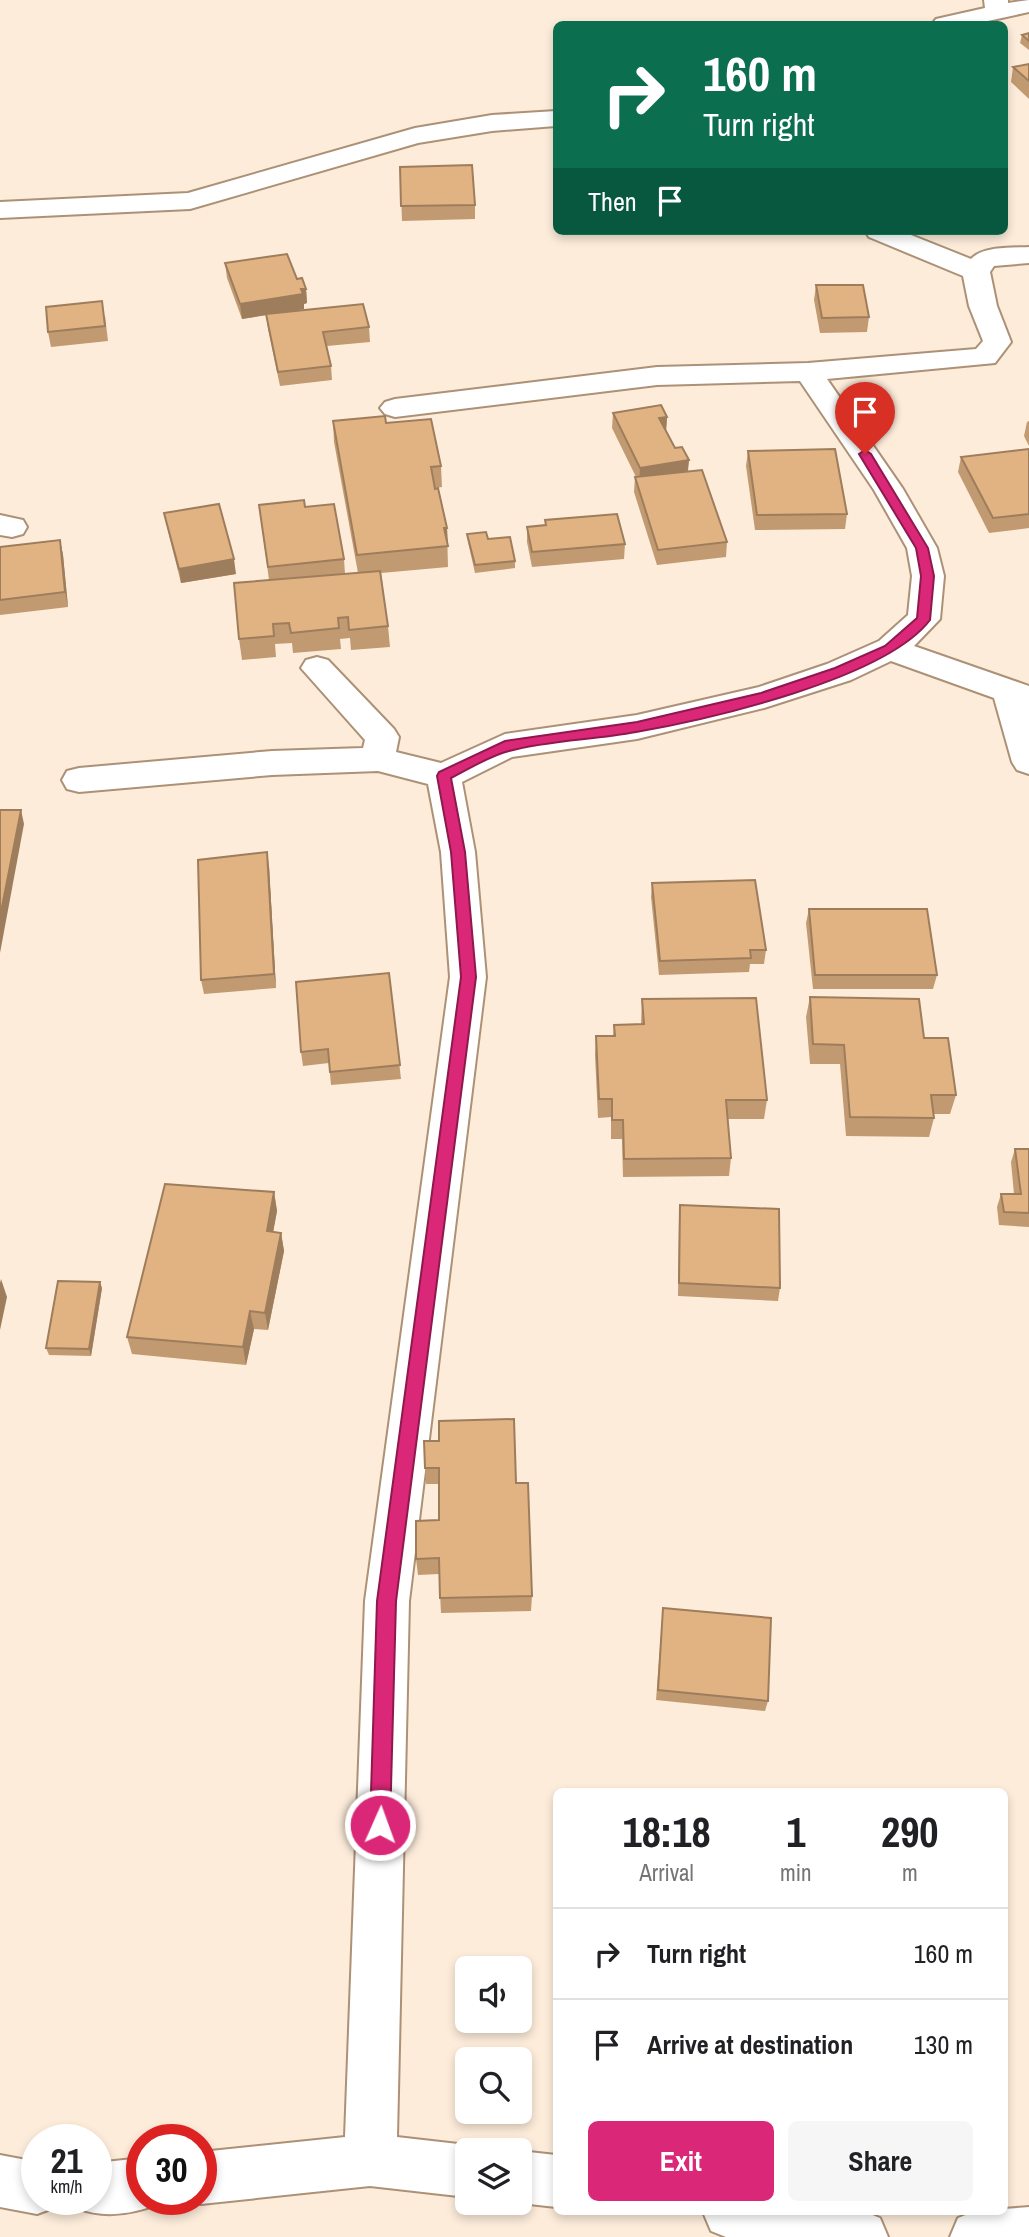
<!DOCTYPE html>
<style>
body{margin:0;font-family:"Archivo Narrow",sans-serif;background:#f6f6f6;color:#202124;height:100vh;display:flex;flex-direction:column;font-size:26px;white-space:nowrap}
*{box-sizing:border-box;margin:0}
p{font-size:23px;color:#757577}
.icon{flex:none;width:38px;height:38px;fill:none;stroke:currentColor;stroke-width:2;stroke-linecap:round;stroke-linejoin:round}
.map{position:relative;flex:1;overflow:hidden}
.side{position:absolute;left:553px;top:1788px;width:455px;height:427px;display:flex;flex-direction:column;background:#fff;border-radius:10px;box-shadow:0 4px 10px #0003}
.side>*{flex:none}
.top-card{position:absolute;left:553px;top:21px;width:455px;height:214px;border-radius:10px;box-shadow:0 4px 10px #0003;background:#0b6e4f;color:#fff;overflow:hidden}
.tools{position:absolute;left:455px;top:1956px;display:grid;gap:14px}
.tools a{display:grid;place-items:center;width:77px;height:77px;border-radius:10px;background:#fff;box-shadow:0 4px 10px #0003;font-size:35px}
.speed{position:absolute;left:21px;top:2124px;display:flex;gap:14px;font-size:35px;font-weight:700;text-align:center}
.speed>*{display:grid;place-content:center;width:91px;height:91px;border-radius:50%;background:#fff;box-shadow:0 4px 10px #0003;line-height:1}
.speed small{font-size:18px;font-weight:400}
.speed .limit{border:10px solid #d22;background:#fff;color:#111}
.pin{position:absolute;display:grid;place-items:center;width:60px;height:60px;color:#fff;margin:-72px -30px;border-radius:50% 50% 50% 0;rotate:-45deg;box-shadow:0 0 7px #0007}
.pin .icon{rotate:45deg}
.me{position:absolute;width:77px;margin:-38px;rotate:2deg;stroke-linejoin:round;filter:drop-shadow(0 0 5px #0008)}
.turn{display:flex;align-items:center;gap:24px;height:147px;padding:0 35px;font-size:32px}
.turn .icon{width:91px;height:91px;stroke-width:2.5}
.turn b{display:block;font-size:49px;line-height:60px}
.then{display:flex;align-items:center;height:66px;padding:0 35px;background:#0003;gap:14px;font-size:26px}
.eta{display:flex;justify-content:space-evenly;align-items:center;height:119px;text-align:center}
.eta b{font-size:42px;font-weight:700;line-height:49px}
.button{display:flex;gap:14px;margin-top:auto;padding:14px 35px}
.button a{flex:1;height:80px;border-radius:10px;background:#db2777;color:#fff;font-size:28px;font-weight:700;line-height:80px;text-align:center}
.button a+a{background:#f6f6f6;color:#202124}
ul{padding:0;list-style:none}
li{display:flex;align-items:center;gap:21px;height:91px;padding:0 35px;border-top:2px solid #e0e0e0}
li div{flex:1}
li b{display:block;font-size:26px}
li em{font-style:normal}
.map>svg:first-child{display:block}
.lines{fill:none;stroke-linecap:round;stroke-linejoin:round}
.minor-casing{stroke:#ac9176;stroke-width:4}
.minor{fill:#fff;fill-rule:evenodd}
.wall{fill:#c29a71}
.shaded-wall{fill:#9e7d5c}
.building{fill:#e1b383;stroke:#9e7d5c;stroke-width:2}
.route{fill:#db2777;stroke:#8e194d;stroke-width:2}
</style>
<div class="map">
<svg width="1029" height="2237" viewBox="0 0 1029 2237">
<rect width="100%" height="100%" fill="#fdecda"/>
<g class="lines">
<defs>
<g id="minor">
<polygon points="984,0 1008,0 1008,3 1029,0 1029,12 974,24 932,24 936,19 985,8"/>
<polygon points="556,111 556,126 492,131 418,143 190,209 0,218 0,202 188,193 415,128 492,115"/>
<path d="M865,231H901L971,259C983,246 1012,248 1029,247V263L994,266L990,272L997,306L1011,342L995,363L827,379L903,489L937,548L944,576L940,619L914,646L1029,686V774L1017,770L1012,762L994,698L891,661L851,680L764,708L637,739L512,757L462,782L475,852L486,977L409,1601L397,2137L467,2145L481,2151H467V2197L370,2186L201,2204L190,2200H201V2152L345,2137L365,1601L450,977L441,852L428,784L378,771L272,775L79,792L67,789L62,780L67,771L79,768L272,751L363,748L365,740L301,668L306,660L317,657L328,660L394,729L399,737L396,752L441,763L505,734L637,715L759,687L827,664L879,641L908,615L912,576L907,548L874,490L800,381L657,385L395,417L385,414L380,408L385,402L395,399L657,367L808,363L976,349L983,341L969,306L963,276L869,237Z"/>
<polygon points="0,515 23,520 27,527 23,534 12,537 0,535"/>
<polygon points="520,2151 556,2155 556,2207 520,2203"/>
<polygon points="0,2155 37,2162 37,2200 58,2200 56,2207 37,2214 0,2207"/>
<path d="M142,2158V2200H162L161,2203C134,2214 104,2219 77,2208L74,2200H96V2163Z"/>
<polygon points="1029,2207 1029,2237 950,2237 958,2218 973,2212 1004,2212 1004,2209"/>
<polygon points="703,2212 865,2212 880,2218 888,2237 726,2237 711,2231"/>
</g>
</defs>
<use href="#minor" class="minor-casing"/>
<use href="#minor" class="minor"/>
</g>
<g class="wall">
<polygon points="1029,33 1029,50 1020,43 1022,35"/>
<polygon points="1029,64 1029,99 1011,82 1013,67"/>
<polygon points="400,167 475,205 475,219 402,221"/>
<polygon points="225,263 297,279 306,289 307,303 304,304 304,309 283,313 369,327 370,342 327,346 331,366 332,380 280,386 268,329 266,315 242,319 227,278"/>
<polygon points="816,285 869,317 867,332 820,333 814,300"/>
<polygon points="105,316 108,341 51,347 48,332"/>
<polygon points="613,413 667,417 666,431 675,448 689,460 688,472 727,542 726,557 657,565 634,492 635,477 636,477 612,428"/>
<polygon points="333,421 386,423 441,466 442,487 435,488 447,528 448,567 381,573 388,626 390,647 351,650 350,638 340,639 341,649 293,653 292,643 275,644 276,657 242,660 239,639 269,580 259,505 305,507 344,559 345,574 358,573 334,442"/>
<polygon points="1029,421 1029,446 1024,436 1027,422"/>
<polygon points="1029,449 1029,528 989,533 958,472 961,457"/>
<polygon points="748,451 847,514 845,529 755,530 746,466"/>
<polygon points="164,513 236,574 181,583 167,527"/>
<polygon points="545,520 625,544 624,559 532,567 527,542 527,527 545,525"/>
<polygon points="467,534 488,539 515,561 515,568 475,573 468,542"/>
<polygon points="60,540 63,555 68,607 0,615 0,547"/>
<polygon points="269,866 276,988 204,994 201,980"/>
<polygon points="652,883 766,950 764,964 750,964 749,972 659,975 651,897"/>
<polygon points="809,909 937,975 933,989 813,989 806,923"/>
<polygon points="389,973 401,1079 331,1085 329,1063 303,1066 301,1052"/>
<polygon points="810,997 924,1038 956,1095 950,1114 934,1114 934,1118 929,1137 846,1136 840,1064 810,1064 806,1017"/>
<polygon points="642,999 767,1100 764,1119 728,1119 731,1158 729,1176 623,1177 622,1139 611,1139 611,1117 598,1118 595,1055 596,1036 613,1036 614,1025 641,1024"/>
<polygon points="1015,1149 1029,1149 1029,1227 999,1225 997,1207 1001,1194 1014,1194 1011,1162"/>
<polygon points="274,1192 277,1211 273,1232 281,1233 284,1251 268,1330 254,1329 246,1365 132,1354 127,1337"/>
<polygon points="680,1205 780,1288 778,1301 678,1296 679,1218"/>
<polygon points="102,1288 91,1356 49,1355 46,1348"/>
<polygon points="424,1441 516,1483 532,1596 531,1611 441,1613 439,1574 418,1575 416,1559 439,1520 439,1484 426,1484"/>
<polygon points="663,1608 768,1701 765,1711 656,1700"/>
</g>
<g class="shaded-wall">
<polygon points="306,289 307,303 304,304 304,309 242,319 240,304"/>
<polygon points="667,417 666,432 659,418"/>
<polygon points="689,460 687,475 639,483 640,468"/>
<polygon points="444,528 447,528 448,546"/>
<polygon points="60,540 63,555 68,607 65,592"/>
<polygon points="234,559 236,574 181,583 179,569"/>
<polygon points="21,810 24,824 0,953 0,917"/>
<polygon points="267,852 269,866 276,988 274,974"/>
<polygon points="274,1192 277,1211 270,1249 267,1231"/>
<polygon points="281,1233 284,1251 268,1330 265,1313"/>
<polygon points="1,1279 7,1297 0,1330 0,1283"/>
<polygon points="100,1282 102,1288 91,1356 89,1349"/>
<polygon points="250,1311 254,1329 246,1365 243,1347"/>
</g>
<g class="building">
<polygon points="1029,33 1029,41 1022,35"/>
<polygon points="1029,64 1029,81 1013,67"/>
<polygon points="472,165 475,205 401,206 400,167"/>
<polygon points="287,254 297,279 302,278 306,289 301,289 303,294 240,304 225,263"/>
<polygon points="816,285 863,285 869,317 822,318"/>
<polygon points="102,301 105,326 48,332 46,307"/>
<polygon points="363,304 369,327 323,332 331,366 278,372 266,314"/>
<polygon points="661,405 667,417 659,418 675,448 682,447 689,460 640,468 613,413"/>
<polygon points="385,416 386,423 431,419 441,466 431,467 435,489 438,488 447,528 444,528 448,546 357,555 333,421"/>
<polygon points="835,449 847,514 757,515 748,451"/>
<polygon points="1029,449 1029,514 993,518 961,457"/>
<polygon points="702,470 727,542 658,550 635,477"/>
<polygon points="304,500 305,507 334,504 344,559 268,567 259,505"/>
<polygon points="219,504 234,559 179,569 164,513"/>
<polygon points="617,514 625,544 532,552 527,527 546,525 545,520"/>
<polygon points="486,532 488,539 510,537 515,561 475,565 467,534"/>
<polygon points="60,540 65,592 0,600 0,547"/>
<polygon points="380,571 388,626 349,630 348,617 338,618 339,628 291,633 289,623 273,624 274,636 239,639 234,583"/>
<polygon points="0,810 21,810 0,917"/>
<polygon points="267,852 274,974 201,980 198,860"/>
<polygon points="755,880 766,950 750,950 751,958 660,961 652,883"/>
<polygon points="809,909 927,909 937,975 815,975"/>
<polygon points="389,973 400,1065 330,1072 328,1049 301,1052 296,982"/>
<polygon points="810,997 919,999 924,1038 948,1038 956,1095 931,1095 934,1118 850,1117 844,1045 813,1044"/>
<polygon points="756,998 767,1100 726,1100 731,1158 624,1159 623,1120 612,1120 612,1099 599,1099 596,1036 615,1036 614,1025 644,1024 642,999"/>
<polygon points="1015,1149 1029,1149 1029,1213 1004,1212 1001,1194 1021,1194"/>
<polygon points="165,1184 274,1192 267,1231 281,1233 265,1313 250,1311 243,1347 127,1337"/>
<polygon points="680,1205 779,1209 780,1288 679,1283"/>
<polygon points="58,1281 100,1282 89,1349 46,1348"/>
<polygon points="514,1419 516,1483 528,1483 532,1596 440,1598 439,1558 416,1559 416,1521 439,1520 439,1468 425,1468 424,1441 439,1441 439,1421"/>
<polygon points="663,1608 771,1618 768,1701 658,1690"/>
</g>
<path class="route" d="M865,450L871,454L928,548L934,576L930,620C885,679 710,719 636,732C594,740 550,740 509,751C489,756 469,769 451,778L465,852L476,977L396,1601L390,1825L387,1832L380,1834L373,1832L370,1825L377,1601L461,977L451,852L437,776L439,772L505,741L637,722L761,693L835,668L885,646L917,618L921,576L916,548L859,454Z"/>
</svg>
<div class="tools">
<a><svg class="icon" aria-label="sound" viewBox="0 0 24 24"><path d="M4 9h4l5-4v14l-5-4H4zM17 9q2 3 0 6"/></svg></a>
<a><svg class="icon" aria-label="search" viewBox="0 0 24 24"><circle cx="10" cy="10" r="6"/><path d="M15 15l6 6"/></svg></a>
<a><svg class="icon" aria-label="layers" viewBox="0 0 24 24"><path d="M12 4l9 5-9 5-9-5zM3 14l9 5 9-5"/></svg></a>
</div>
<div class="speed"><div>21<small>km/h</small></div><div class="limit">30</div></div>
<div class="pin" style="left:865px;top:454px;background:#d93025"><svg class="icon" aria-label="arrive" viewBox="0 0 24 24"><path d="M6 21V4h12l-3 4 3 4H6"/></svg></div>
<svg class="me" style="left:380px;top:1825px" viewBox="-20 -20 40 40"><circle r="17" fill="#db2777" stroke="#fff" stroke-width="3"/><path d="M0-11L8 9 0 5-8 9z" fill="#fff"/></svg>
<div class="top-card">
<div class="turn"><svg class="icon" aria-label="right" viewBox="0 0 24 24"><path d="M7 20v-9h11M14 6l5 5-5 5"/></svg><div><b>160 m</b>Turn right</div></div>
<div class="then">Then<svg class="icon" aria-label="arrive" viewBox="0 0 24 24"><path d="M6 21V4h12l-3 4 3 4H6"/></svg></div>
</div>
<section class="side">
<div class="eta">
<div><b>18:18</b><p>Arrival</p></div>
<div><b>1</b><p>min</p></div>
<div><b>290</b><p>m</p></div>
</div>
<ul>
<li><svg class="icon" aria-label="right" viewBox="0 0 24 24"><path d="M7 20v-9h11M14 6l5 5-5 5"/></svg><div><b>Turn right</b></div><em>160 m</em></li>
<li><svg class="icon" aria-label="arrive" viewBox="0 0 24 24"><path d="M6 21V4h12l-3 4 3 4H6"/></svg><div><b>Arrive at destination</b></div><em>130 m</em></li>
</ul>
<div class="button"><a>Exit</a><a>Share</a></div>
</section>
</div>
